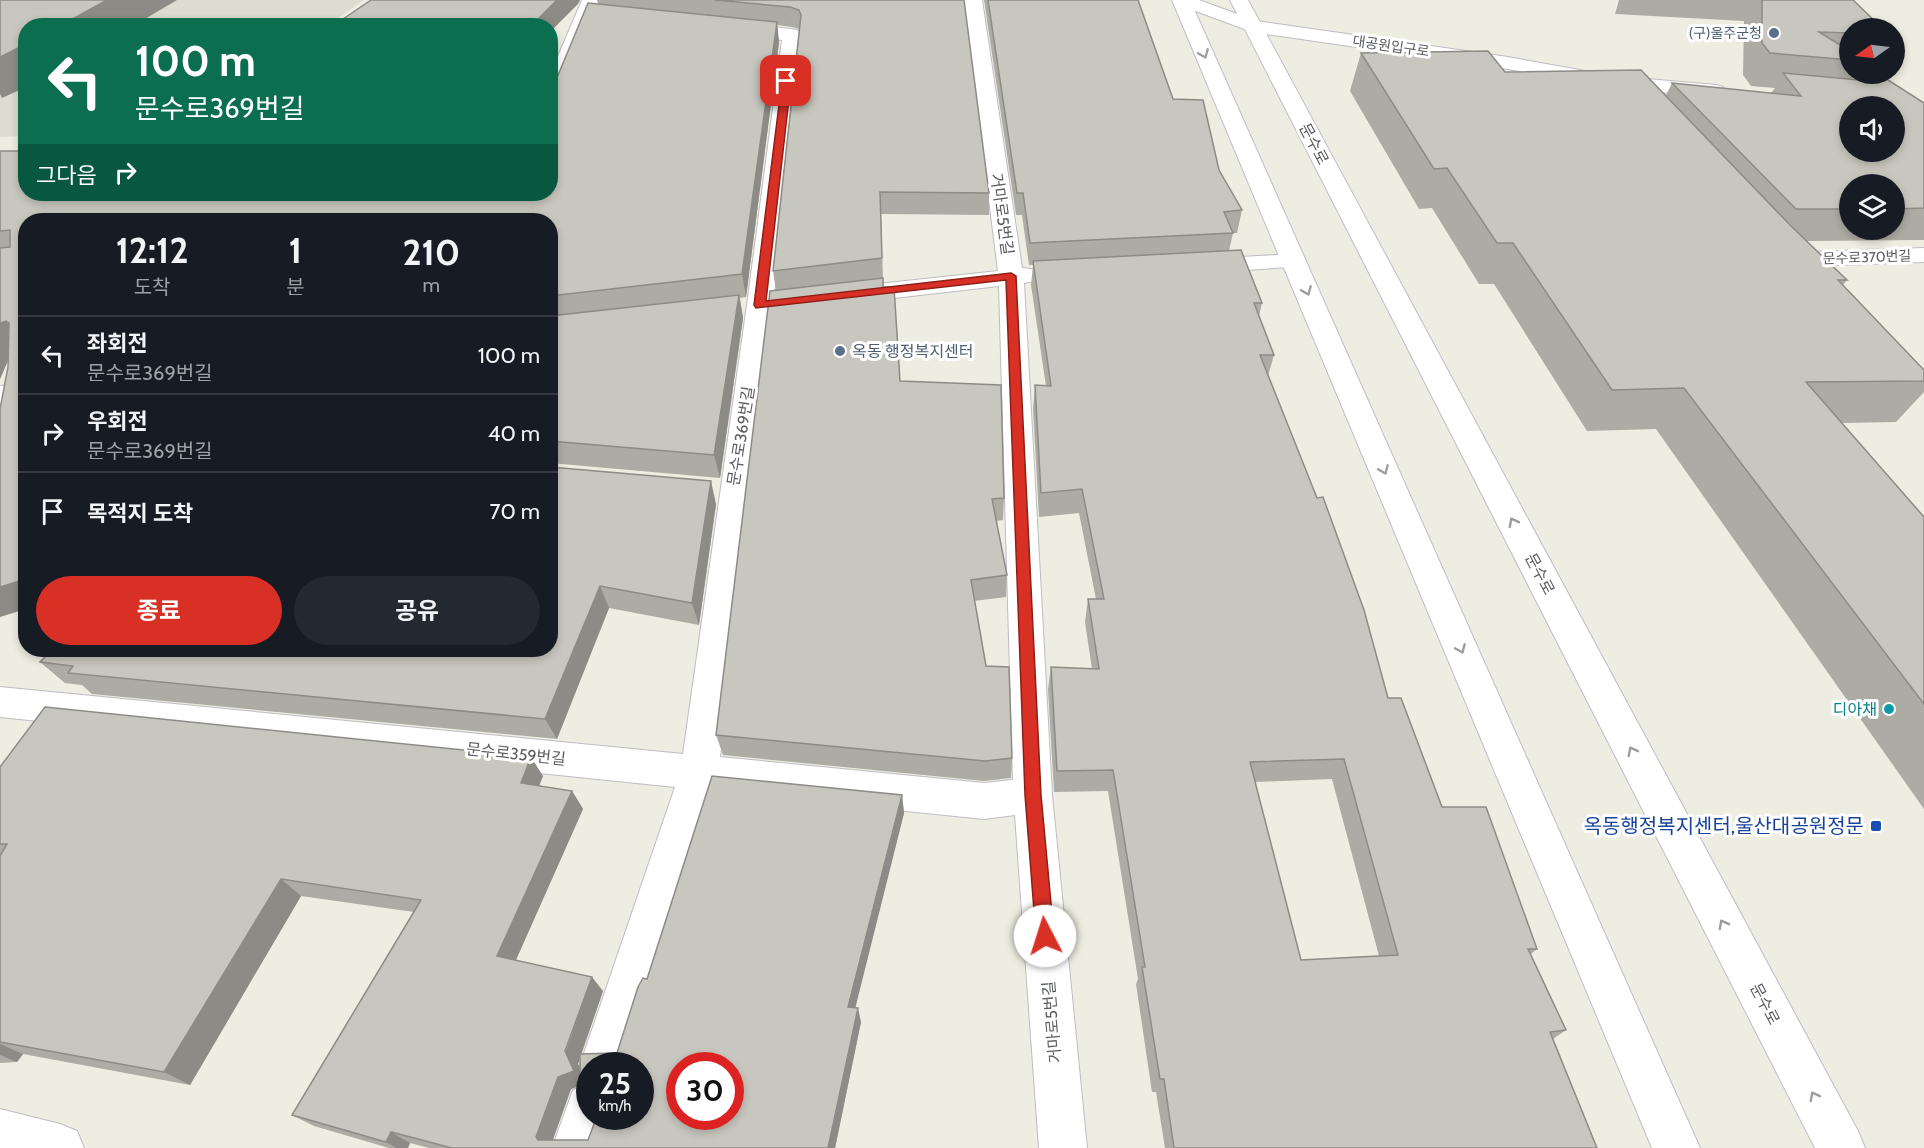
<!DOCTYPE html>
<html lang="ko">
<meta charset="utf-8">
<style>
body{margin:0;font-family:Cabin,"Noto Sans KR",sans-serif;background:#242831;color:#f1f3f6;height:100vh;display:flex;flex-direction:column;font-size:22px;white-space:nowrap}
*{box-sizing:border-box;margin:0}
p{font-size:20px;color:#9ea1a6}
.icon{flex:none;width:33px;height:33px;fill:none;stroke:currentColor;stroke-width:2;stroke-linecap:round;stroke-linejoin:round}
.map{position:relative;flex:1;overflow:hidden}
.details{position:absolute;left:18px;top:213px;width:540px;height:444px;display:flex;flex-direction:column;background:#171b24;border-radius:24px;box-shadow:0 3px 9px #0003}
.details>*{flex:none}
.guide{position:absolute;left:18px;top:18px;width:540px;height:183px;border-radius:24px;box-shadow:0 3px 9px #0003;background:#0b6e4f;color:#fff;overflow:hidden}
.needle{width:39px;rotate:256deg}
.controls{position:absolute;left:1839px;top:18px;display:grid;gap:12px}
.controls a{display:grid;place-items:center;width:66px;height:66px;border-radius:50%;background:#171b24;box-shadow:0 3px 9px #0003;font-size:30px}
.speed{position:absolute;left:576px;top:1052px;display:flex;gap:12px;font-size:30px;font-weight:700;text-align:center}
.speed>*{display:grid;place-content:center;width:78px;height:78px;border-radius:50%;background:#171b24;box-shadow:0 3px 9px #0003;line-height:1}
.speed small{font-size:15px;font-weight:400}
.speed .limit{border:9px solid #d22;background:#fff;color:#111}
.pin{position:absolute;display:grid;place-items:center;width:51px;height:51px;color:#fff;margin:-26px;border-radius:12px;box-shadow:0 3px 9px #0006}
.me{position:absolute;width:66px;margin:-33px;rotate:355deg;stroke-linejoin:round;filter:drop-shadow(0 0 4px #0008)}
.turn{display:flex;align-items:center;gap:21px;height:126px;padding:0 18px;font-size:27px}
.turn .icon{width:78px;height:78px;stroke-width:2.5}
.turn b{display:block;font-size:42px;line-height:51px}
.then{display:flex;align-items:center;height:57px;padding:0 18px;background:#0003;gap:12px;font-size:22px}
.eta{display:flex;justify-content:space-evenly;align-items:center;height:102px;text-align:center}
.eta b{font-size:36px;font-weight:700;line-height:42px}
.action{display:flex;gap:12px;margin-top:auto;padding:12px 18px}
.action a{flex:1;height:69px;border-radius:36px;background:#d93025;color:#fff;font-size:24px;font-weight:700;line-height:69px;text-align:center}
.action a+a{background:#242831;color:#f1f3f6}
ul{padding:0;list-style:none}
li{display:flex;align-items:center;gap:18px;height:78px;padding:0 18px;border-top:2px solid #363941}
li div{flex:1}
li b{display:block;font-size:22px}
li em{font-style:normal}
.map>svg:first-child{display:block}
.education{fill:#dddcd0}
.lines{fill:none;stroke-linecap:round;stroke-linejoin:round}
.minor-casing{stroke:#bcbdc3;stroke-width:2}
.tertiary-casing{stroke:#bcbdc3;stroke-width:2}
.secondary-casing{stroke:#bcbec5;stroke-width:2}
.minor{fill:#fff;fill-rule:evenodd}
.tertiary{fill:#fff;fill-rule:evenodd}
.secondary{fill:#fff;fill-rule:evenodd}
.wall{fill:#acaba4;fill-rule:evenodd}
.shaded-wall{fill:#8c8b86}
.building{fill:#c8c7bf;stroke:#8c8b86;stroke-width:1.5;fill-rule:evenodd}
.oneway{stroke:#9c9da1}
.route{fill:#d93025;stroke:#8d1f18;stroke-width:1.5}
.service-dot{fill:#5c6f8a;stroke:#fff;stroke-width:2}
.culture-dot{fill:#0f9aa8;stroke:#fff;stroke-width:2}
.transit-dot{fill:#1a4fb4;stroke:#fff;stroke-width:2}
.labels{text-anchor:middle;dominant-baseline:central;stroke-width:6;stroke-linejoin:round;paint-order:stroke}
.far-service-label{font-size:14px;fill:#4e5e75;stroke:#fff;text-anchor:end}
.far-street-label{font-size:14px;fill:#5a5c62;stroke:#fff}
.street-label{font-size:16px;fill:#5a5c62;stroke:#fff}
.service-label{font-size:16px;fill:#4e5e75;stroke:#fff;text-anchor:start}
.culture-label{font-size:16px;fill:#0d838f;stroke:#fff;text-anchor:end}
.near-transit-label{font-size:20px;fill:#164399;stroke:#fff;text-anchor:end}
</style>
<div class="map">
<svg width="1924" height="1148" viewBox="0 0 1924 1148">
<rect width="100%" height="100%" fill="#edede1"/>
<polygon class="education" points="0,0 364,0 328,25 26,26 25,136 0,137"/>
<g class="lines">
<defs>
<g id="minor">
<polygon points="582,0 600,0 560,100 557,104 550,106 550,75"/>
<polygon points="964,0 982,0 1022,268 1040,270 1044,275 1040,280 1024,283 1052,795 1087,1148 1039,1148 1015,815 984,819 712,791 626,1065 590,1065 590,1082 587,1081 580,1065 675,787 0,717 0,687 683,754 747,305 782,40 726,33 724,29 726,25 733,23 792,29 799,31 801,35 773,305 720,757 984,783 1013,780 999,286 850,303 841,300 837,295 841,290 850,287 998,271"/>
<polygon points="1924,248 1924,262 1779,267 1770,265 1767,260 1770,255 1779,253"/>
<polygon points="1294,254 1303,256 1306,261 1303,266 1203,273 1194,271 1191,266 1194,261 1203,259"/>
<polygon points="26,383 26,401 0,404 0,386"/>
<polygon points="590,1084 590,1116 611,1116 600,1148 552,1148 573,1090"/>
<polygon points="0,1109 60,1124 77,1131 84,1148 0,1148"/>
</g>
<polygon id="tertiary" points="1174,0 1199,0 1256,21 1508,57 1613,76 1716,85 1723,87 1726,91 1723,95 1716,97 1613,88 1508,69 1252,32 1177,4"/>
<g id="secondary">
<polygon points="1172,0 1190,0 1700,1148 1652,1148"/>
<polygon points="1230,0 1248,0 1858,1131 1865,1148 1815,1148"/>
</g>
</defs>
<use href="#minor" class="minor-casing"/>
<use href="#tertiary" class="tertiary-casing"/>
<use href="#secondary" class="secondary-casing"/>
<use href="#minor" class="minor"/>
<use href="#tertiary" class="tertiary"/>
<use href="#secondary" class="secondary"/>
</g>
<g class="wall">
<polygon points="597,0 964,0 989,193 989,215 881,214 883,281 900,381 1004,498 1003,520 996,521 1007,575 1006,597 974,601 986,666 1012,758 1011,778 984,781 723,755 716,735 776,291 773,271 799,29 792,27 777,25 779,42 746,297 740,298 743,318 720,478 550,463 550,220 8,367 8,360 0,379 0,151 26,194 550,194 556,80 598,4"/>
<path d="M984,0H1138L1173,99L1219,170L1242,210L1237,233H1233L1229,251L1262,303L1259,316L1274,355L1268,376L1388,698L1442,807L1537,949L1531,954L1566,1030L1553,1039L1597,1148H1165L1156,1092H1152L1136,984L1138,979L1108,791L1054,792L1048,689L1051,667L1092,669L1085,622L1088,599H1096L1079,513L1039,517L1033,409L1035,385L1046,386L1031,285L1033,265H1029L1022,215H1016ZM1332,779L1379,956L1301,960L1255,782Z"/>
<path d="M1619,0H1853L1850,28V74H1856L1852,79L1924,103V240L1807,241L1847,280L1843,285L1924,370V392L1896,422L1841,423L1924,517V809L1656,429L1587,431L1494,284H1479L1432,208L1419,209L1350,91L1361,53L1505,72L1666,95L1672,83L1771,93L1775,88L1751,86L1743,75L1744,21L1615,14ZM1850,184H1894V230H1850Z"/>
<polygon points="550,467 716,504 699,625 609,608 557,739 92,694 82,685 65,683 40,662"/>
<path d="M0,767L543,776L539,786L572,791L583,809L516,960L603,991L581,1054L617,1053L647,979L902,795L904,813L855,1008L861,1022L835,1148H429L410,1143L408,1148H389L314,1126L292,1115L414,912L301,896L190,1085L23,1054L17,1062L0,1063ZM580,1058V1069L578,1064ZM590,1065L640,1116L588,1140H553L571,1089L580,1086V1102L590,1111Z"/>
</g>
<g class="shaded-wall">
<polygon points="107,0 177,0 133,26 60,26"/>
<polygon points="557,0 580,0 578,4 550,32 550,26 531,26"/>
<polygon points="777,22 779,42 746,297 742,274"/>
<polygon points="26,44 26,87 2,98 0,94 0,57"/>
<polygon points="79,194 116,194 91,218 76,199 76,196"/>
<polygon points="349,194 422,194 366,201 346,199"/>
<polygon points="739,295 743,318 720,478 714,455"/>
<polygon points="6,321 26,344 14,347 0,379 0,323"/>
<polygon points="711,481 716,504 699,625 692,603"/>
<polygon points="26,579 26,609 0,617 0,587"/>
<polygon points="600,586 609,608 557,739 545,719"/>
<polygon points="531,757 543,776 533,801 521,783"/>
<polygon points="572,791 583,809 511,971 497,956"/>
<polygon points="902,795 904,813 852,1021 848,1007"/>
<polygon points="281,879 301,896 190,1085 164,1072"/>
<polygon points="592,977 603,991 578,1064 586,1083 571,1089 550,1147 538,1140 536,1137"/>
<polygon points="858,1008 861,1022 835,1148 828,1148"/>
<polygon points="0,1044 23,1054 17,1062 0,1055"/>
<polygon points="391,1132 410,1143 408,1148 396,1148 386,1142"/>
</g>
<g class="building">
<polygon points="0,0 107,0 60,26 26,26 26,44 0,57"/>
<polygon points="371,0 557,0 531,26 333,26"/>
<polygon points="715,0 964,0 989,193 880,192 882,258 773,271 801,15 799,10 790,7"/>
<polygon points="988,0 1138,0 1173,99 1203,100 1219,170 1242,210 1224,212 1233,233 1030,243 1023,193 1017,193"/>
<polygon points="1762,0 1853,0 1882,28 1850,28 1850,33 1819,32 1850,51 1850,60 1770,53 1762,43"/>
<polygon points="588,3 777,22 742,274 550,296 550,220 26,220 26,579 0,587 0,409 8,367 9,323 6,321 0,323 0,248 10,247 10,230 0,231 0,151 26,151 26,194 79,194 76,196 76,199 103,199 110,194 349,194 346,199 372,200 375,194 550,194 550,84 556,80"/>
<polygon points="1488,51 1505,72 1641,70 1791,226 1847,280 1838,280 1924,370 1924,381 1806,382 1924,517 1924,704 1684,388 1612,390 1513,243 1497,243 1447,168 1434,169 1361,53"/>
<path d="M1783,73L1870,81L1872,78H1885L1924,103V208L1894,209V184H1850V209H1796L1672,83L1801,96ZM1850,106H1894V152H1850Z"/>
<path d="M1241,250L1262,303H1254L1274,355H1260L1317,498L1323,497L1364,610L1388,698H1401L1442,807H1486L1537,949H1528L1566,1030L1550,1032L1597,1148H1174L1164,1079H1160L1142,967H1145L1113,770L1057,771L1051,667L1099,669L1088,599H1104L1082,489L1041,493L1035,385L1051,386L1033,261ZM1344,759L1398,955L1301,960L1250,762Z"/>
<polygon points="883,278 883,287 894,287 900,381 1001,385 1004,498 992,499 1007,575 971,580 986,666 1009,667 1012,758 985,761 716,735 770,291"/>
<polygon points="739,295 714,455 550,441 550,316"/>
<polygon points="550,467 711,481 692,603 600,586 545,719 68,673 73,666 40,662 52,650 550,650"/>
<path d="M45,707L531,757L521,783L572,791L497,956L592,977L565,1051L574,1071L558,1077L536,1137L538,1140H588L597,1116H640V1065H590V1102H580V1054L617,1053L638,987L643,978L647,979L712,776L902,795L848,1007L858,1008L828,1148H452L391,1132L386,1142L292,1115L421,900L281,879L164,1072L0,1042V856L7,844H0V767ZM680,1065H730V1116H680Z"/>
</g>
<defs><path id="oneway-chevron" d="M-2-3.5L2.5 0L-2 3.5" fill="none" stroke-width="1.6" stroke-linecap="round" stroke-linejoin="round" transform="scale(1.5)"/></defs>
<g class="oneway">
<use href="#oneway-chevron" transform="translate(1204 54) rotate(67)"/>
<use href="#oneway-chevron" transform="translate(1307 291) rotate(67)"/>
<use href="#oneway-chevron" transform="translate(1384 470) rotate(67)"/>
<use href="#oneway-chevron" transform="translate(1513 522) rotate(-118)"/>
<use href="#oneway-chevron" transform="translate(1461 649) rotate(67)"/>
<use href="#oneway-chevron" transform="translate(1632 751) rotate(-118)"/>
<use href="#oneway-chevron" transform="translate(1723 924) rotate(-118)"/>
<use href="#oneway-chevron" transform="translate(1814 1096) rotate(-118)"/>
</g>
<polygon class="route" points="786,78 791,81 766,301 1011,273 1016,276 1041,795 1054,936 1051,943 1045,945 1039,943 1036,936 1025,795 1006,280 756,308 754,305 782,81"/>
<g class="service-dot">
<circle cx="1774" cy="33" r="6"/>
<circle cx="840" cy="351" r="6"/>
</g>
<circle class="culture-dot" cx="1889" cy="709" r="6"/>
<rect class="transit-dot" x="1870" y="820" width="12" height="12" rx="3"/>
<g class="labels">
<g class="far-service-label">
<text x="1762" y="33">(구)울주군청</text>
</g>
<g class="far-street-label">
<text transform="translate(1391 46) rotate(8)">대공원입구로</text>
<text transform="translate(1867 257) rotate(-2)">문수로370번길</text>
</g>
<g class="street-label">
<text transform="translate(1314 144) rotate(62)">문수로</text>
<text transform="translate(1002 214) rotate(82)">거마로5번길</text>
<text transform="translate(741 436) rotate(-81)">문수로369번길</text>
<text transform="translate(1540 574) rotate(62)">문수로</text>
<text transform="translate(516 754) rotate(6)">문수로359번길</text>
<text transform="translate(1765 1004) rotate(62)">문수로</text>
<text transform="translate(1052 1022) rotate(-95)">거마로5번길</text>
</g>
<g class="service-label">
<text x="852" y="351">옥동 행정복지센터</text>
</g>
<g class="culture-label">
<text x="1877" y="709">디아채</text>
</g>
<g class="near-transit-label">
<text x="1864" y="826">옥동행정복지센터,울산대공원정문</text>
</g>
</g>
</svg>
<div class="controls">
<a><svg class="needle" viewBox="-14 -14 28 28"><path d="M0-13l5 13h-10z" fill="#e53935"/><path d="M0 13l5-13h-10z" fill="#9ea1a6"/></svg></a>
<a><svg class="icon" aria-label="sound" viewBox="0 0 24 24"><path d="M4 9h4l5-4v14l-5-4H4zM17 9q2 3 0 6"/></svg></a>
<a><svg class="icon" aria-label="layers" viewBox="0 0 24 24"><path d="M12 4l9 5-9 5-9-5zM3 14l9 5 9-5"/></svg></a>
</div>
<div class="speed"><div>25<small>km/h</small></div><div class="limit">30</div></div>
<div class="pin" style="left:786px;top:81px;background:#d93025"><svg class="icon" aria-label="arrive" viewBox="0 0 24 24"><path d="M6 21V4h12l-3 4 3 4H6"/></svg></div>
<svg class="me" style="left:1045px;top:936px" viewBox="-20 -20 40 40"><circle r="19" fill="#fff"/><path d="M0-13L10 11 0 6-10 11z" fill="#d93025"/></svg>
<div class="guide">
<div class="turn"><svg class="icon" aria-label="left" viewBox="0 0 24 24"><path d="M17 20v-9H6M10 6l-5 5 5 5"/></svg><div><b>100 m</b>문수로369번길</div></div>
<div class="then">그다음<svg class="icon" aria-label="right" viewBox="0 0 24 24"><path d="M7 20v-9h11M14 6l5 5-5 5"/></svg></div>
</div>
<section class="details">
<div class="eta">
<div><b>12:12</b><p>도착</p></div>
<div><b>1</b><p>분</p></div>
<div><b>210</b><p>m</p></div>
</div>
<ul>
<li><svg class="icon" aria-label="left" viewBox="0 0 24 24"><path d="M17 20v-9H6M10 6l-5 5 5 5"/></svg><div><b>좌회전</b><p>문수로369번길</p></div><em>100 m</em></li>
<li><svg class="icon" aria-label="right" viewBox="0 0 24 24"><path d="M7 20v-9h11M14 6l5 5-5 5"/></svg><div><b>우회전</b><p>문수로369번길</p></div><em>40 m</em></li>
<li><svg class="icon" aria-label="arrive" viewBox="0 0 24 24"><path d="M6 21V4h12l-3 4 3 4H6"/></svg><div><b>목적지 도착</b></div><em>70 m</em></li>
</ul>
<div class="action"><a>종료</a><a>공유</a></div>
</section>
</div>
